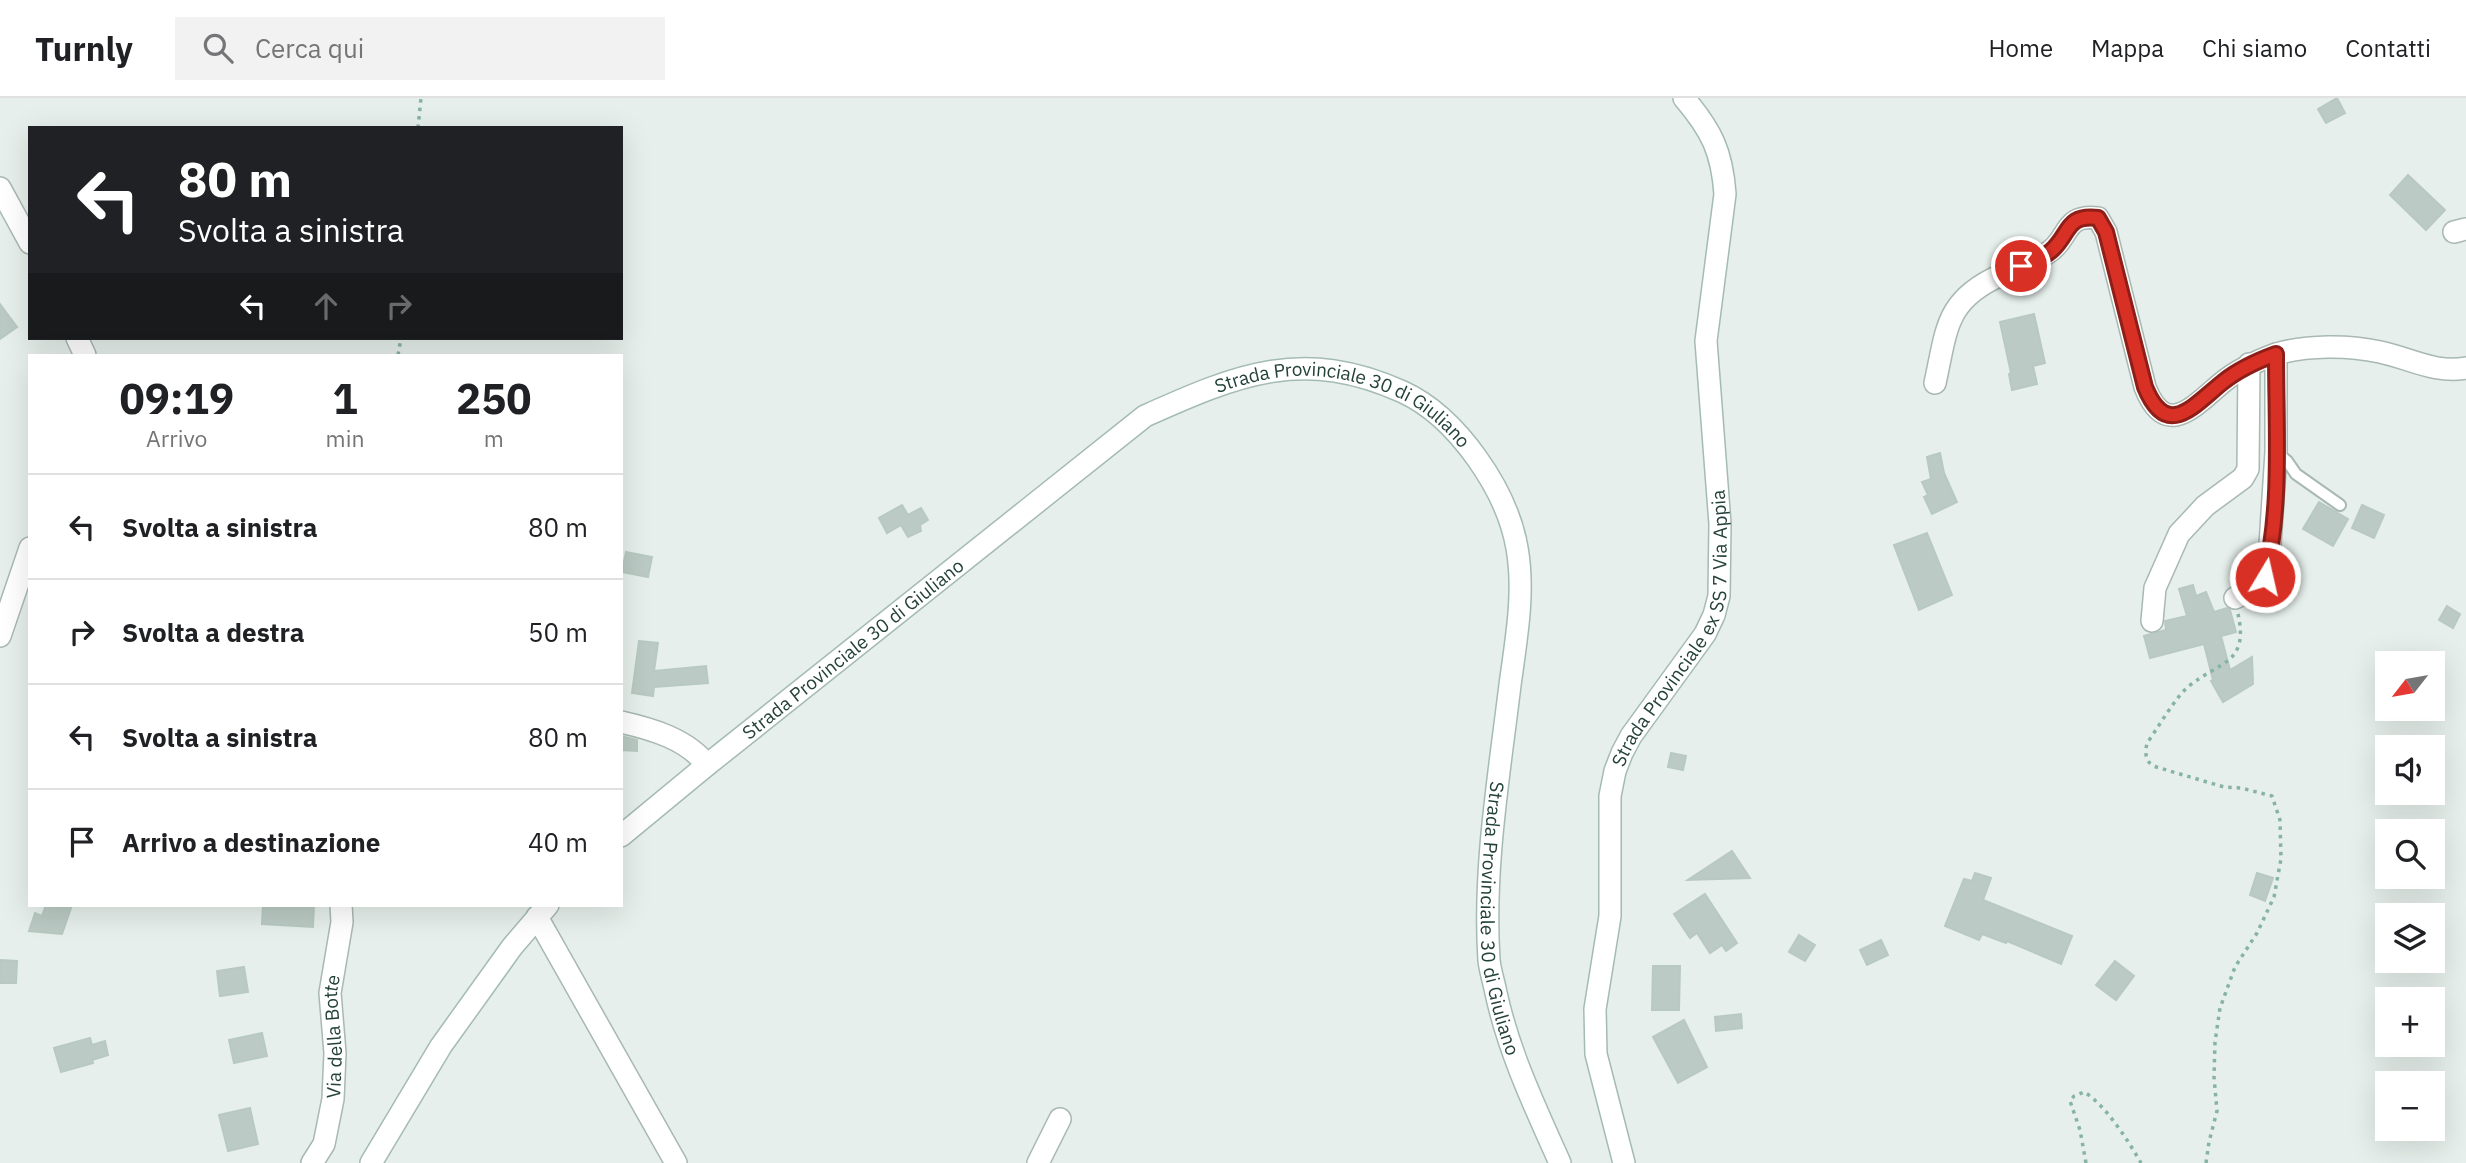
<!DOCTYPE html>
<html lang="it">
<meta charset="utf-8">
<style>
body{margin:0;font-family:"IBM Plex Sans",sans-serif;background:#f2f2f2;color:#202124;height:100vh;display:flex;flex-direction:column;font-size:26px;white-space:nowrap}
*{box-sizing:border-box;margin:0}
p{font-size:23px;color:#757577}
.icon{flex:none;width:38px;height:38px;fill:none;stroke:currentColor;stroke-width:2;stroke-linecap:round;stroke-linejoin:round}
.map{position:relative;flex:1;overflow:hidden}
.side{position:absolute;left:28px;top:256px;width:595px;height:553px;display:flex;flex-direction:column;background:#fff;border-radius:0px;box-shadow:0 7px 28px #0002}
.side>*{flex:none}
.top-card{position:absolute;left:28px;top:28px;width:595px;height:214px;border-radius:0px;box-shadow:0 7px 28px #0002;background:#202124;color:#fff;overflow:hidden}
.needle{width:46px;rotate:239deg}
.fabs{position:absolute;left:2375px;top:553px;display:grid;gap:14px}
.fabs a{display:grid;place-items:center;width:70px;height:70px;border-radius:0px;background:#fff;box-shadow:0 7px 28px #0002;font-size:35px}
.pin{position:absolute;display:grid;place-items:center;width:60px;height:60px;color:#fff;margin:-30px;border:4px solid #fff;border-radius:50%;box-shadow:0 2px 7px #0007}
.me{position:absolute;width:77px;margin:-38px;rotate:9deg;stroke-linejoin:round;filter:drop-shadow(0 0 5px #0008)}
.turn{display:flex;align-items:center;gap:24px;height:147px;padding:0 35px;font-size:32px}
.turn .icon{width:91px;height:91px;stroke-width:2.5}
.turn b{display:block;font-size:49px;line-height:60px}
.lanes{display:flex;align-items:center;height:66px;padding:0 35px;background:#0003;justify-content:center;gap:35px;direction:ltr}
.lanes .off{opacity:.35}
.eta{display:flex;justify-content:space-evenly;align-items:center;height:119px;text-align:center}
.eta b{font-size:42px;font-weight:700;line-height:49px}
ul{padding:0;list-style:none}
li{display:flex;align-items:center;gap:21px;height:105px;padding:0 35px;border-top:2px solid #e0e0e0}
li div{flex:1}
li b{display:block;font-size:26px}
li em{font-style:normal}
header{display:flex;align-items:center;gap:42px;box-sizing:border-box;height:98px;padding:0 35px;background:#fff;border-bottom:2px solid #e0e0e0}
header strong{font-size:33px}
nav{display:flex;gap:38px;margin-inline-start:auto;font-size:24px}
.search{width:490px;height:63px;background:#f2f2f2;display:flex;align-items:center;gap:18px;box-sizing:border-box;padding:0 24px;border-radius:0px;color:#757577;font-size:26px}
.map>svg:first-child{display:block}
.building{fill:#bbcac4;stroke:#b8c9c2;stroke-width:2}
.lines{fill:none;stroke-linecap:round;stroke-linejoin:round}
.lane-casing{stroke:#a8b8b2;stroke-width:14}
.street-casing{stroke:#a8b8b2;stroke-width:24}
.secondary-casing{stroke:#a4bbb3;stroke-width:24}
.path{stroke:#86b3a5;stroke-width:3.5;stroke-dasharray:3.5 5;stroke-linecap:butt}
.lane{stroke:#fff;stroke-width:10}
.street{stroke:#fff;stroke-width:21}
.secondary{stroke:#fff;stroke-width:21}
.route-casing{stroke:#8d1f18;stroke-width:18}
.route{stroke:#d93025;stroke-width:12}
.labels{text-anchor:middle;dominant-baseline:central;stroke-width:7;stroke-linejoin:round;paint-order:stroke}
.street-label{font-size:19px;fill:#24423a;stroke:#f7fbf9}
</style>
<header>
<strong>Turnly</strong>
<div class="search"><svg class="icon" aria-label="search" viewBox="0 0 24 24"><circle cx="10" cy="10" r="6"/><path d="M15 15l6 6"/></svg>Cerca qui</div>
<nav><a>Home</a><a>Mappa</a><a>Chi siamo</a><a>Contatti</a></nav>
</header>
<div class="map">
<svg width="2466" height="1065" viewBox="0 0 2466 1065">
<rect width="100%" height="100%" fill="#e6efeb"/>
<g class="building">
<polygon points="2337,0 2345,15 2326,25 2318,11"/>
<polygon points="2408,77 2445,112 2426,132 2390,97"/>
<polygon points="0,206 17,229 0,241"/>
<polygon points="2034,216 2045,265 2033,268 2037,286 2012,292 2009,276 2011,275 2000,224"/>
<polygon points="1940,355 1944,375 1957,404 1932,416 1924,399 1928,397 1922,384 1931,381 1927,359"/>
<polygon points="2319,404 2348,421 2333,448 2303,431"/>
<polygon points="902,407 908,417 921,410 928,422 920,427 921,433 908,439 901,427 887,435 879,420"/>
<polygon points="2362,407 2384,417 2374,440 2352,430"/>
<polygon points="1927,435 1952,497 1919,512 1894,447"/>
<polygon points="626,454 652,459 648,479 622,474"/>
<polygon points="2193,487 2196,498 2206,494 2214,514 2227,510 2230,512 2236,534 2221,538 2230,572 2252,559 2253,586 2223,604 2211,583 2213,582 2204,546 2150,560 2144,538 2166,532 2165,523 2187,518 2179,491"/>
<polygon points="2447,508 2460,516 2453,530 2439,522"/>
<polygon points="639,543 658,545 654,573 706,568 708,585 654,589 653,598 632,595"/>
<polygon points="621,638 637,642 637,653 621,652"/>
<polygon points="1671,655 1686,658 1683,672 1668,669"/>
<polygon points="1732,753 1750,780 1688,782"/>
<polygon points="1975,775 1991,780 1983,802 2072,838 2061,866 2007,843 2006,845 1982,836 1979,842 1945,828 1964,781 1972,783"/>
<polygon points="2257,775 2273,780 2265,803 2250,797"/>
<polygon points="1705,796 1737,845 1726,853 1722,847 1710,855 1697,835 1690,840 1674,816"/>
<polygon points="46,807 72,807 62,836 29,833 35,815 42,818"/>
<polygon points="263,807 314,807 313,829 262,826"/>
<polygon points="1799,837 1815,847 1805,863 1789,854"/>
<polygon points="1881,842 1888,857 1867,867 1860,852"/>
<polygon points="0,862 17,863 16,885 0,885"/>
<polygon points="2115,863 2134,878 2116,902 2096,887"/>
<polygon points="1653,868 1680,868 1679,912 1652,912"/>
<polygon points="244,869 248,894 220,898 217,873"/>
<polygon points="1741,916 1742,930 1716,933 1715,919"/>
<polygon points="1684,922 1707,969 1678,985 1653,939"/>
<polygon points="262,935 267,958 234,965 229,942"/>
<polygon points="90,940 92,947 105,943 108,957 92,962 93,965 61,974 54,950"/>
<polygon points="250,1010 258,1046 228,1053 219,1017"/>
</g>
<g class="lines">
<defs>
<polyline id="lane" points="2276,354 2287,363 2296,376 2340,407"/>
<g id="street">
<polyline points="0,90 30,145"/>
<polyline points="2454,134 2466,131"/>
<polyline points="77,240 85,257"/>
<path d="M1935,285C1947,231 1945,202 2001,177C2017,170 2035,164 2049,154C2070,140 2063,116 2098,120L2106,134L2145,289C2166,343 2195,307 2223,284C2239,271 2257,263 2276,256"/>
<path d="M2235,500C2257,488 2263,488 2269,462L2276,354V256C2308,247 2348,247 2380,254C2409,260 2436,276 2466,270"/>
<polyline points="2152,523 2155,490 2179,436 2205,408 2243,380 2248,371 2249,266"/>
<polyline points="0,538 30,450"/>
<path d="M621,624C652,631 687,641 707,667"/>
<polyline points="537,819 676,1065"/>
<path id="s1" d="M312,1065L324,1046L333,1001L335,955L330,895L342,824L341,807"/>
<polyline points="1038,1065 1060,1021"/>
</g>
<g id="secondary">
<path id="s2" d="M621,738L707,667L1145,318C1239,276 1303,249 1403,294C1457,319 1507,392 1517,450C1525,495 1516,542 1510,587C1499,678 1483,771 1489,862C1490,873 1494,884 1496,895C1509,955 1535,1009 1560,1065"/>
<polyline points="371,1065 441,948 512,849 548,807"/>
<path id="s3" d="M1624,1065L1596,956L1595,911L1610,818V698L1615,673L1622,655L1631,638L1705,536L1714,517L1719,498L1720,426L1706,243L1725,96C1722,54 1712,33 1684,0"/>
</g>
</defs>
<use href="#lane" class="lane-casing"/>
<use href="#street" class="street-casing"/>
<use href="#secondary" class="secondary-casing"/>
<g class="path">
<polyline points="418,30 421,0"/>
<polyline points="398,257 401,240"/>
<path d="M2086,1065L2080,1032L2070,1003L2074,998L2084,994C2105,1006 2129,1044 2141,1065"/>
<path d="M2206,1065L2209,1044L2217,1013L2214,979L2215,944L2220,910L2235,869L2257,835L2274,799L2281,761L2280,722L2272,698L2241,690L2224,689L2153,668C2145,662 2145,655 2147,645C2158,630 2176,598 2189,588C2220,563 2249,566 2238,516"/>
</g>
<use href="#lane" class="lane"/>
<use href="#street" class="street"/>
<use href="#secondary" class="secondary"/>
</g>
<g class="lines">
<defs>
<path id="route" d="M2021,168C2031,164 2043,160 2051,153C2070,137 2065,116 2098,120L2106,134L2145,289C2167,343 2194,307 2223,284C2239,271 2257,263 2276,256C2276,329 2282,408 2265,479"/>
</defs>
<use href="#route" class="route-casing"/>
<use href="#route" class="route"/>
</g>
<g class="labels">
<g class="street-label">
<text stroke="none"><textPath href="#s2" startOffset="886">Strada Provinciale 30 di Giuliano</textPath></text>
<text stroke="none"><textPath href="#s3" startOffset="556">Strada Provinciale ex SS 7 Via Appia</textPath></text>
<text stroke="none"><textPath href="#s2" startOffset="298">Strada Provinciale 30 di Giuliano</textPath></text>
<text stroke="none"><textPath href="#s2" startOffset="1514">Strada Provinciale 30 di Giuliano</textPath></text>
<text stroke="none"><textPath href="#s1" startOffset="131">Via della Botte</textPath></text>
</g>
</g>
</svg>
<div class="fabs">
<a><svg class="needle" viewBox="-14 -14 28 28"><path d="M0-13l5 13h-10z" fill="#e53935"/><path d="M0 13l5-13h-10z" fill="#757577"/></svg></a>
<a><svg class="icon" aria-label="sound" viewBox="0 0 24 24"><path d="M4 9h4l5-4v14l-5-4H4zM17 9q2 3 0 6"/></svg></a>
<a><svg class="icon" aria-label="search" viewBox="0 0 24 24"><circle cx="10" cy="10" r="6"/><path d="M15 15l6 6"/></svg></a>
<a><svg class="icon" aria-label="layers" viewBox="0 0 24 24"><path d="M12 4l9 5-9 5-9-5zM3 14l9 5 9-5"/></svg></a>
<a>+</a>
<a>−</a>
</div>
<div class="pin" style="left:2021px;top:168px;background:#d93025"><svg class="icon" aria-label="arrive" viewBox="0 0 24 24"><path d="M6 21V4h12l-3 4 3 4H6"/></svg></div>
<svg class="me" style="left:2265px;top:479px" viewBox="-20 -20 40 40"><circle r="17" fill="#d93025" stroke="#fff" stroke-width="3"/><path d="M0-11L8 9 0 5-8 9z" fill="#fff"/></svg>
<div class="top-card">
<div class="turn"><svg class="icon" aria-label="left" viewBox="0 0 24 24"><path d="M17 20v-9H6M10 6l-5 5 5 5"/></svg><div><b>80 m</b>Svolta a sinistra</div></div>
<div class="lanes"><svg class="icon" aria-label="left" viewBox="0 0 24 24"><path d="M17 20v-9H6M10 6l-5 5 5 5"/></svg><svg class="icon off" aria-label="ahead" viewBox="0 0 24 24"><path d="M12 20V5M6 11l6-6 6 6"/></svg><svg class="icon off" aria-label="right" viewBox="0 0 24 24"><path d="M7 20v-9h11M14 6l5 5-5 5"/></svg></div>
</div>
<section class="side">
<div class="eta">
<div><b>09:19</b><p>Arrivo</p></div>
<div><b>1</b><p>min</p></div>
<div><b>250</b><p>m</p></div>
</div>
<ul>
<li><svg class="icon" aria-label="left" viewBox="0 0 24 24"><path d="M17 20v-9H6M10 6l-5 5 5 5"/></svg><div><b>Svolta a sinistra</b></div><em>80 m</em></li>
<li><svg class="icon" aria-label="right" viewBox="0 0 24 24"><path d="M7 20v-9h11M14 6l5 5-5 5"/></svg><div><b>Svolta a destra</b></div><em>50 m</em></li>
<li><svg class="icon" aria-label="left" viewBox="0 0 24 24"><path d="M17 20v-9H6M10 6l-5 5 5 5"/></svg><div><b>Svolta a sinistra</b></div><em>80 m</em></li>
<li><svg class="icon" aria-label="arrive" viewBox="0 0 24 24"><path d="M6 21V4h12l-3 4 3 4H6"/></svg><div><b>Arrivo a destinazione</b></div><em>40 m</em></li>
</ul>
</section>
</div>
